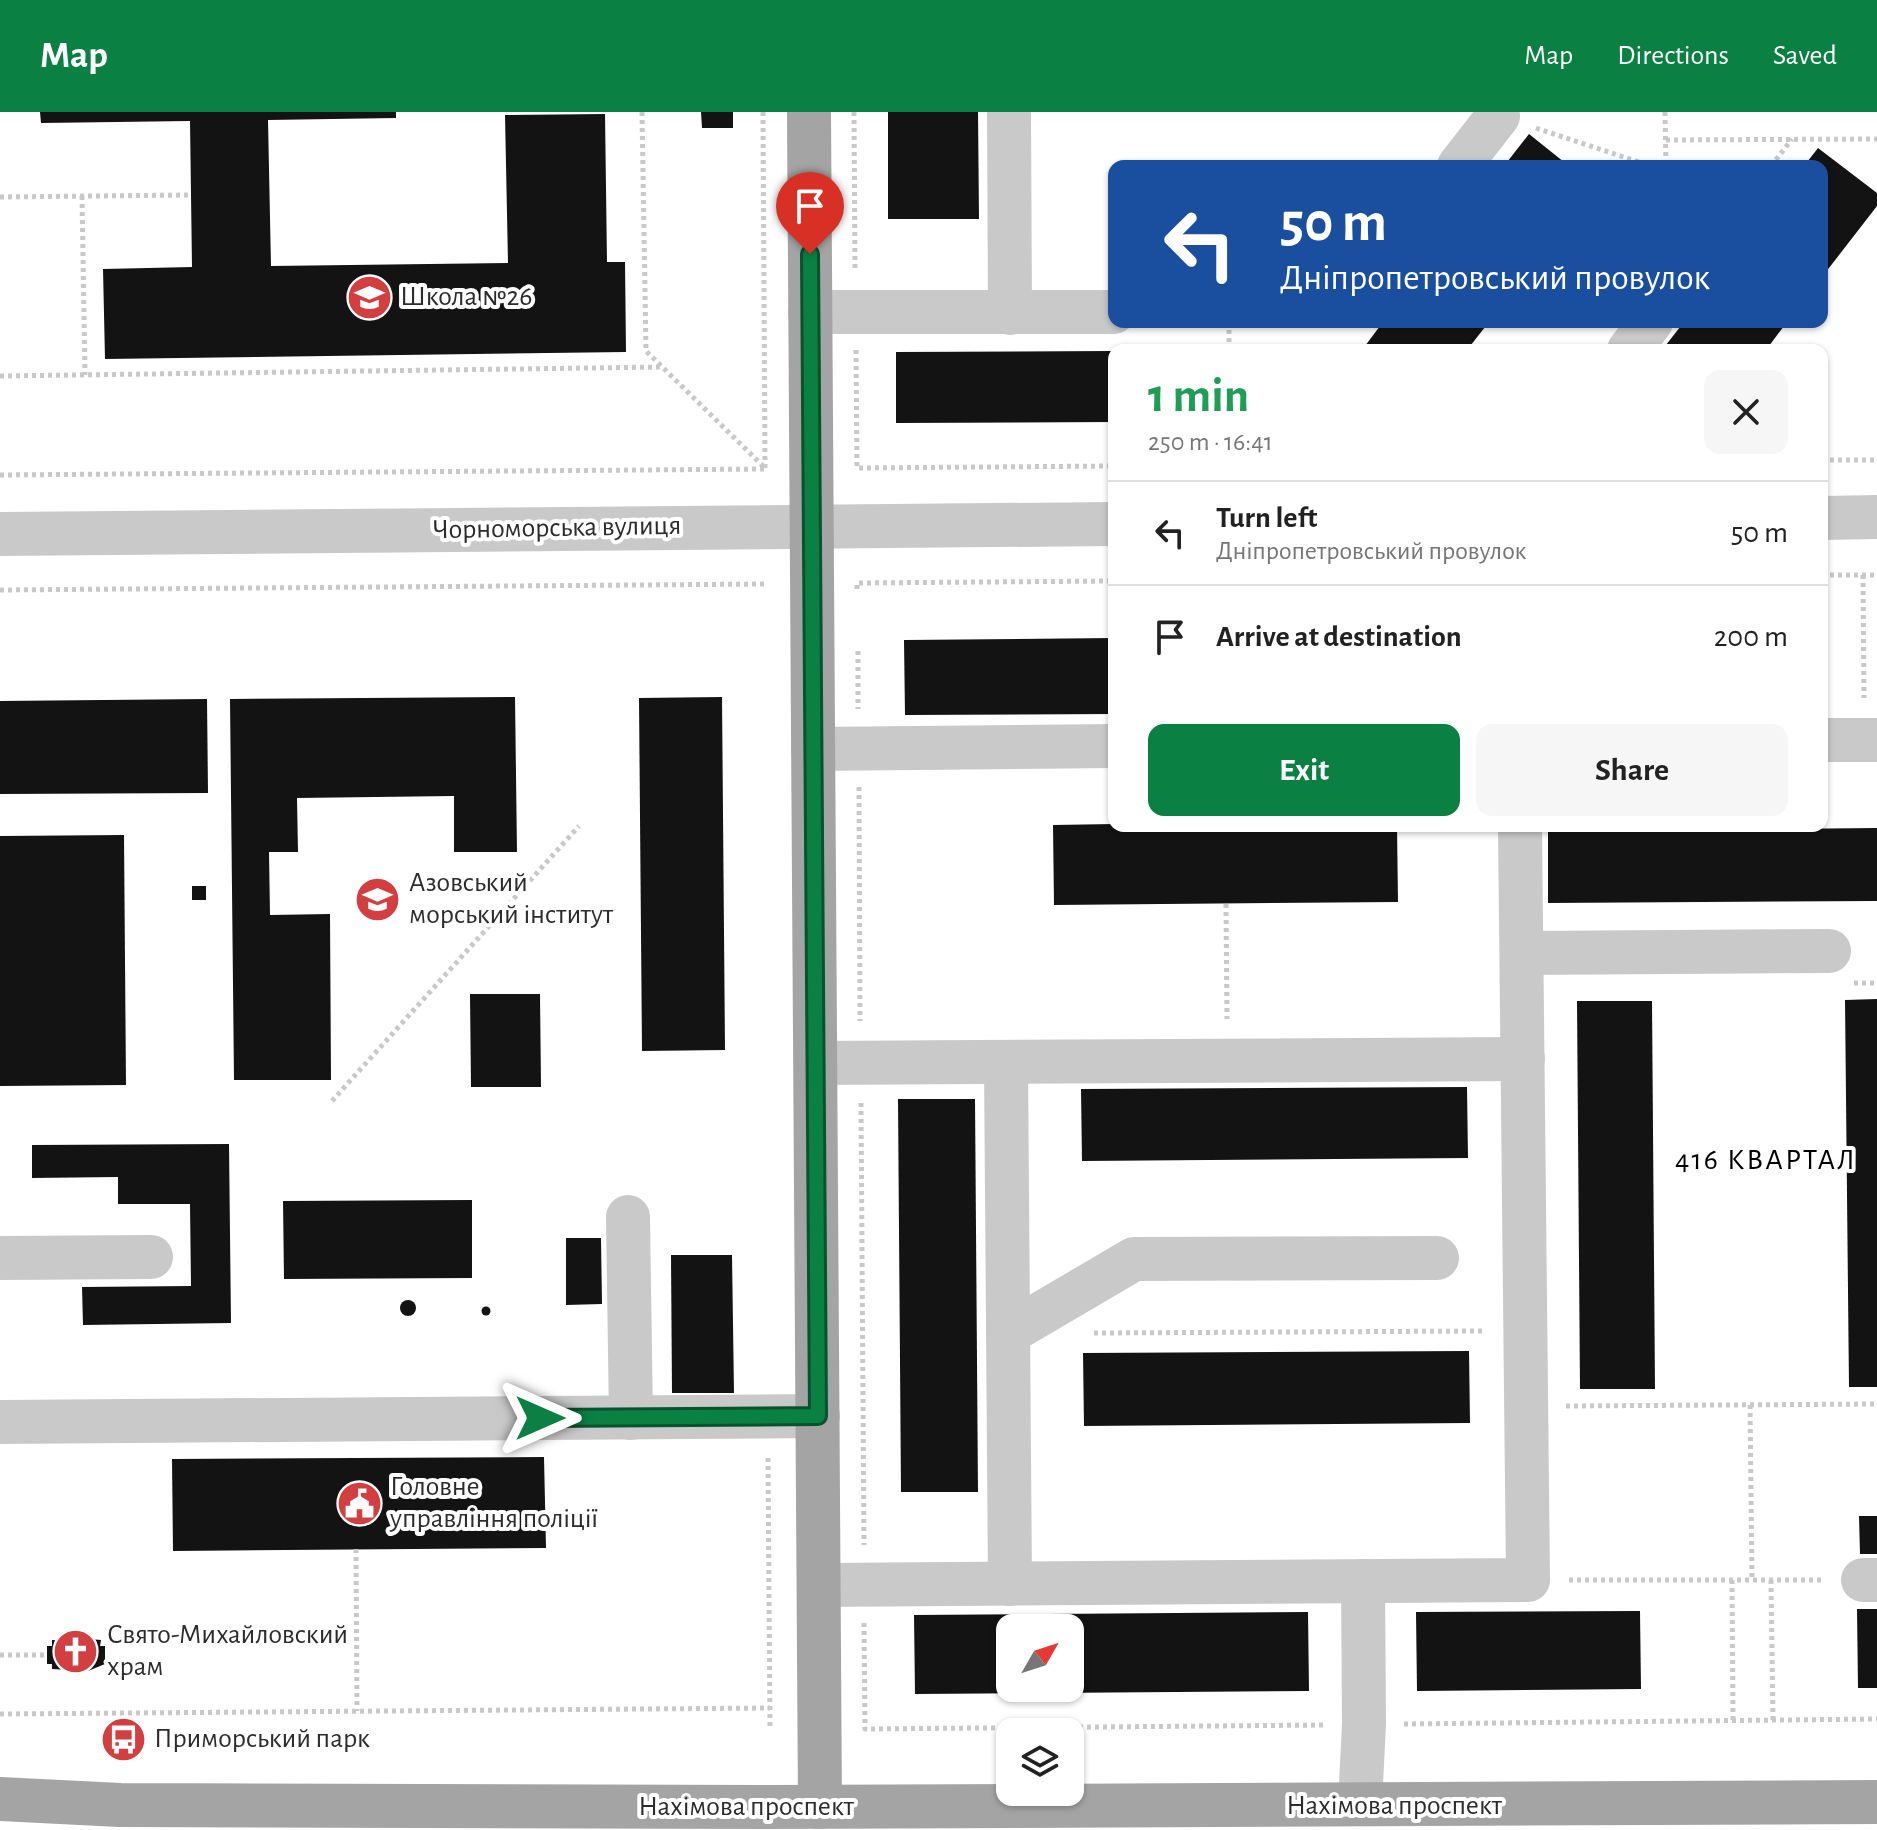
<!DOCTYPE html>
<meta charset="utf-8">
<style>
body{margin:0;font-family:"Alegreya Sans",sans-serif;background:#f6f6f6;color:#222;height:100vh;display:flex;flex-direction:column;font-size:30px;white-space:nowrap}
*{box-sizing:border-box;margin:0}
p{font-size:26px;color:#767676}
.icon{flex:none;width:44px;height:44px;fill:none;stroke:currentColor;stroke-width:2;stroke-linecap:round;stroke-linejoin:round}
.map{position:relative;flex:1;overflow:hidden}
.side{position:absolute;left:1108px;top:232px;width:720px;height:488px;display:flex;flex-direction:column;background:#fff;border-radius:16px;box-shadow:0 2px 6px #0004}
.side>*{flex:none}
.hud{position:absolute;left:1108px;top:48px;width:720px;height:168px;border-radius:16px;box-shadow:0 2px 6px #0004;background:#1a4fa0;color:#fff;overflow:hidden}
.needle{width:52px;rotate:51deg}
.buttons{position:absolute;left:996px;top:1502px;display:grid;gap:16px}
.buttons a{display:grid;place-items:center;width:88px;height:88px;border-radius:16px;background:#fff;box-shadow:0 2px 6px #0004;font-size:40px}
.pin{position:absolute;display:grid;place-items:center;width:68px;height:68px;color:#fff;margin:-82px -34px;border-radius:50% 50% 50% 0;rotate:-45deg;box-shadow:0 0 8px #0007}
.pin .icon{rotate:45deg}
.me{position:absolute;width:88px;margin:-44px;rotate:90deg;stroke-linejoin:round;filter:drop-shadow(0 0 6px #0008)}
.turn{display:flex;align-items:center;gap:28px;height:168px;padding:0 40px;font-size:36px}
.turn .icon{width:104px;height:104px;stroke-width:2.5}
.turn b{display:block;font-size:56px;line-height:68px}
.round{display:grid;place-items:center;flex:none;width:84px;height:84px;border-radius:16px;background:#f6f6f6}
.overview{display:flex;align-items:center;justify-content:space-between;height:136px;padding:0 40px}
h1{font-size:48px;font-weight:700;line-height:60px;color:#1e9e55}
.primary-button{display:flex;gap:16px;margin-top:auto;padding:16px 40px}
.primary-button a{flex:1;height:92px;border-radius:16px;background:#0b8043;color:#fff;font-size:32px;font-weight:700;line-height:92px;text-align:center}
.primary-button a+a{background:#f6f6f6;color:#222}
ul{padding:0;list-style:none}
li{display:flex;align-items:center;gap:24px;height:104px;padding:0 40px;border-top:2px solid #e0e0e0}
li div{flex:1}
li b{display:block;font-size:30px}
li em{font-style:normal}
header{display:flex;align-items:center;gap:48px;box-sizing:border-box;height:112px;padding:0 40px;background:#0b8043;color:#fff}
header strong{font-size:38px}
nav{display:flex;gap:44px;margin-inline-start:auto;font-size:28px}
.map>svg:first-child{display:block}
.building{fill:#131313;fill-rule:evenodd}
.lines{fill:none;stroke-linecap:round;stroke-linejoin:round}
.path{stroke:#c9c9c9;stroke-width:5;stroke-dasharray:4 4;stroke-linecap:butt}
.minor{stroke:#c9c9c9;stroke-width:44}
.major{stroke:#a4a4a4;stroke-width:44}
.route-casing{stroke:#07532c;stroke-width:20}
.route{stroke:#0b8043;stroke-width:14}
.labels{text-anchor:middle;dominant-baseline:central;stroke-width:8;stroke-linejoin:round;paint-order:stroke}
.poi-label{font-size:28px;fill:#2c2c2c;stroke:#fff;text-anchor:start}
.street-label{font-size:28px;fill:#2c2c2c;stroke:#fff}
.neighbourhood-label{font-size:30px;letter-spacing:2px;fill:#000;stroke:#fff}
</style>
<header>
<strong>Map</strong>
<nav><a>Map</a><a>Directions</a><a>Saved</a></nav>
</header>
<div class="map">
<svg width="1877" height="1718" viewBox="0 0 1877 1718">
<rect width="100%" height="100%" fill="#fff"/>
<g class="building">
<polygon points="40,0 396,0 396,6 268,8 271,154 508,151 505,3 605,2 607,150 625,150 626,240 105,247 103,157 192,155 190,9 41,11"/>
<polygon points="701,0 733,0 733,16 702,16"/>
<polygon points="888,0 978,0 979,107 888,107"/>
<polygon points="1529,22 1569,54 1504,54"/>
<polygon points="1818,36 1877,81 1877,94 1822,165 1822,54 1804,54"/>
<polygon points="1383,210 1489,210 1467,238 1362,238"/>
<polygon points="1684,210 1787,210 1766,238 1662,238"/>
<polygon points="1114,239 1114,310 896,311 896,240"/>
<polygon points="1114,526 1114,602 905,603 904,528"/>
<polygon points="515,585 517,740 454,740 454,684 297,686 298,740 269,740 270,803 330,802 331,968 234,968 230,587"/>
<polygon points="722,585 725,938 642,939 639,586"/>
<polygon points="207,587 208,681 0,682 0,589"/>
<polygon points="1114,712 1397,714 1398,790 1054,793 1053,713"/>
<polygon points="1877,716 1877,789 1548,791 1548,719"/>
<polygon points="124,723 126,973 0,974 0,724"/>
<rect x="192" y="774" width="14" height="14"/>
<polygon points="470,882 540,882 541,975 471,975"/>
<polygon points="1877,887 1877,1275 1849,1275 1845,888"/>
<polygon points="1577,889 1652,889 1655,1277 1580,1277"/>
<polygon points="1467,975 1468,1046 1082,1049 1081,977"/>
<polygon points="898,987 975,987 978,1380 901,1380"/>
<polygon points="229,1032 231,1211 83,1213 82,1175 191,1174 190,1092 118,1092 118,1065 32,1066 32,1033"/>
<polygon points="472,1088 472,1166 284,1167 283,1089"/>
<polygon points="566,1126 601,1126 602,1192 566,1193"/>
<polygon points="671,1143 732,1143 734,1281 672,1281"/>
<circle cx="408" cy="1196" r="8"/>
<circle cx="486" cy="1199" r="4.5"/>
<polygon points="1469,1239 1470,1311 1084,1314 1083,1241"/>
<polygon points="544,1345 546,1436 173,1439 172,1347"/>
<polygon points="1859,1404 1877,1404 1877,1442 1860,1442"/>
<polygon points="1857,1497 1877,1497 1877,1576 1858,1576"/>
<polygon points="1640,1499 1641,1577 1417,1579 1416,1500"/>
<path d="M1308,1500L1309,1579L915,1582L914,1503ZM1010,1516H1070V1576H1010Z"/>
<polygon points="66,1525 101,1528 100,1534 105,1534 105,1552 88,1559 52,1557 52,1552 47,1552 47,1534 52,1534 52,1528 66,1529"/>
</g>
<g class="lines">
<g class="path">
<polyline points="642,0 646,239 765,356"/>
<polyline points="763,0 765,357"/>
<polyline points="854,0 855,160"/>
<polyline points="1665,0 1666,54"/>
<polyline points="1536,16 1651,54"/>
<polyline points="1666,28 1877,27"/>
<polyline points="1771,54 1792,27"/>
<polyline points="82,84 85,263"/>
<polyline points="0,85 191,83"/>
<polyline points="1229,210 1229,238"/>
<polyline points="856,238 857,356 1114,354"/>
<polyline points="0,264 662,255"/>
<polyline points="1822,348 1877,348"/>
<polyline points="0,363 765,357"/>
<polyline points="1822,463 1877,463"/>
<polyline points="1863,463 1864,586"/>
<polyline points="857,477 857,471 1114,469"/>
<polyline points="0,478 766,472"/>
<polyline points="858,539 858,597"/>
<polyline points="859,675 860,909"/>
<polyline points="1226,792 1227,907"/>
<polyline points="1854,871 1877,871"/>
<polyline points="332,989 579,714"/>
<polyline points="861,991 864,1433"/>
<polyline points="1094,1221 1484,1219"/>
<polyline points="1750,1293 1752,1468"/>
<polyline points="1566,1294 1877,1292"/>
<polyline points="768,1346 770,1617"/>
<polyline points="356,1437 357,1599"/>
<polyline points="1569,1468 1823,1468"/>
<polyline points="1732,1468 1733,1609"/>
<polyline points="1771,1468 1773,1608"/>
<polyline points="864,1511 865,1617 1326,1613"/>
<polyline points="0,1543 47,1543"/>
<polyline points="0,1602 770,1596"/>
<polyline points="1404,1612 1877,1607"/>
</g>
<g class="minor">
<polyline points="1009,0 1010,201"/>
<polyline points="1459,54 1498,4"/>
<polyline points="810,200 1114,200"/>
<polyline points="1629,238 1651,210"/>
<polyline points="1822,406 1877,405"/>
<polyline points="0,422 1114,412"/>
<polyline points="1822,628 1877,628"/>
<polyline points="813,637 1114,634"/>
<polyline points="1522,841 1829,839"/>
<polyline points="1006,950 1010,1472"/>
<polyline points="816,951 1523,947"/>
<polyline points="628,1105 631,1306"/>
<polyline points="0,1146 151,1145"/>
<polyline points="1008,1221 1134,1147 1437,1146"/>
<polyline points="0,1310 818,1304"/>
<polyline points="1863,1468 1877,1468"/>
<polyline points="819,1473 1528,1468 1520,714"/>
<polyline points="1360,1692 1364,1612 1363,1469"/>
</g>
<g class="major">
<polyline points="809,0 820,1695"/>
<polyline points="0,1687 120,1693 770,1695 1877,1690"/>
</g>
</g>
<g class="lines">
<defs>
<polyline id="route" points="540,1306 818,1304 810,142"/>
</defs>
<use href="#route" class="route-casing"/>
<use href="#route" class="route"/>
</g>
<defs>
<symbol id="school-disc" viewBox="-11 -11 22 22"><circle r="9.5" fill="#d33f40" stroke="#fff"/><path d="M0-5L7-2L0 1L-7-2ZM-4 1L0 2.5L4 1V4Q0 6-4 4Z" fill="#fff"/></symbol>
<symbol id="university-disc" viewBox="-11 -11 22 22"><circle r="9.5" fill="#d33f40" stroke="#fff"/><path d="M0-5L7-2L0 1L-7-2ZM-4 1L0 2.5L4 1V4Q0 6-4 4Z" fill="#fff"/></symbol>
<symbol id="civic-disc" viewBox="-11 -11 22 22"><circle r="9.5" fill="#d33f40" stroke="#fff"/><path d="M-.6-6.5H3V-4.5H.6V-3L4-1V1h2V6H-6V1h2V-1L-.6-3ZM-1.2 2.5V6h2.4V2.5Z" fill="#fff"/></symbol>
<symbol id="church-disc" viewBox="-11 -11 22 22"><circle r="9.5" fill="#d33f40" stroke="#fff"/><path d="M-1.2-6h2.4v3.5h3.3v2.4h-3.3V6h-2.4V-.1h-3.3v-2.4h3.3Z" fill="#fff"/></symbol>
<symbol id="bus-disc" viewBox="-11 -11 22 22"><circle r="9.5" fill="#d33f40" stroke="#fff"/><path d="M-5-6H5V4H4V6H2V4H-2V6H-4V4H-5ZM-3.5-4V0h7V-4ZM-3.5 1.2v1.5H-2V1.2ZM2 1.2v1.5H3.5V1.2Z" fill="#fff"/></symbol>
</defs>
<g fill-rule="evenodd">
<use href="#school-disc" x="344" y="160" width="51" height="51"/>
<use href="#university-disc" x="352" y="762" width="51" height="51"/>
<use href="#civic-disc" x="334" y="1366" width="51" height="51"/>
<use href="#church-disc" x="50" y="1514" width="51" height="51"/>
<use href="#bus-disc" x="98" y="1602" width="51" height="51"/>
</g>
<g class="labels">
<g class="poi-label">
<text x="400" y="185">Школа №26</text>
<text x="409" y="771">Азовський<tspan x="409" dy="32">морський інститут</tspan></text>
<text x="390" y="1375">Головне<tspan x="390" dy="32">управління поліції</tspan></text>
<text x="107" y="1523">Свято-Михайловский<tspan x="107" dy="32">храм</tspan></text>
<text x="154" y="1627">Приморський парк</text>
</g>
<g class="street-label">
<text transform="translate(557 416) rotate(-1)">Чорноморська вулиця</text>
<text x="1394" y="1694">Нахімова проспект</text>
<text x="746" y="1695">Нахімова проспект</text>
</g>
<g class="neighbourhood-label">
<text x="1766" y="1048">416 КВАРТАЛ</text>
</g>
</g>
</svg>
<div class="buttons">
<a><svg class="needle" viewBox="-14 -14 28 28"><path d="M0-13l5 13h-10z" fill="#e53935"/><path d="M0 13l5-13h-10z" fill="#767676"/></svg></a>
<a><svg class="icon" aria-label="layers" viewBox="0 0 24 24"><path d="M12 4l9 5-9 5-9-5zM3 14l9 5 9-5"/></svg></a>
</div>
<div class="pin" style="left:810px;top:142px;background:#d93025"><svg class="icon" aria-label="arrive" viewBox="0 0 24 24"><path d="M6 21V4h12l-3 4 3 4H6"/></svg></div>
<svg class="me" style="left:540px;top:1306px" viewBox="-20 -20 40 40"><path d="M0-17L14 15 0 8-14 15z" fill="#0b8043" stroke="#fff" stroke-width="4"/></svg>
<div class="hud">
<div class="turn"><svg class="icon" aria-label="left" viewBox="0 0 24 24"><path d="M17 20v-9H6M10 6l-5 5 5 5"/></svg><div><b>50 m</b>Дніпропетровський провулок</div></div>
</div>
<section class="side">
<div class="overview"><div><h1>1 min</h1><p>250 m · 16:41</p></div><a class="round"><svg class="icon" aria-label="close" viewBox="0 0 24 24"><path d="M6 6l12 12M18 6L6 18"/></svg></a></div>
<ul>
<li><svg class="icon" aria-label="left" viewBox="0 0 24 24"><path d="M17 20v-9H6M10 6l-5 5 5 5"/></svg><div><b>Turn left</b><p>Дніпропетровський провулок</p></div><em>50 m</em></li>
<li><svg class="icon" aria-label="arrive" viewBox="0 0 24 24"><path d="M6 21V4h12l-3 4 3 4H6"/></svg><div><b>Arrive at destination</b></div><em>200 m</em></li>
</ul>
<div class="primary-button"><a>Exit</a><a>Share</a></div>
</section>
</div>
